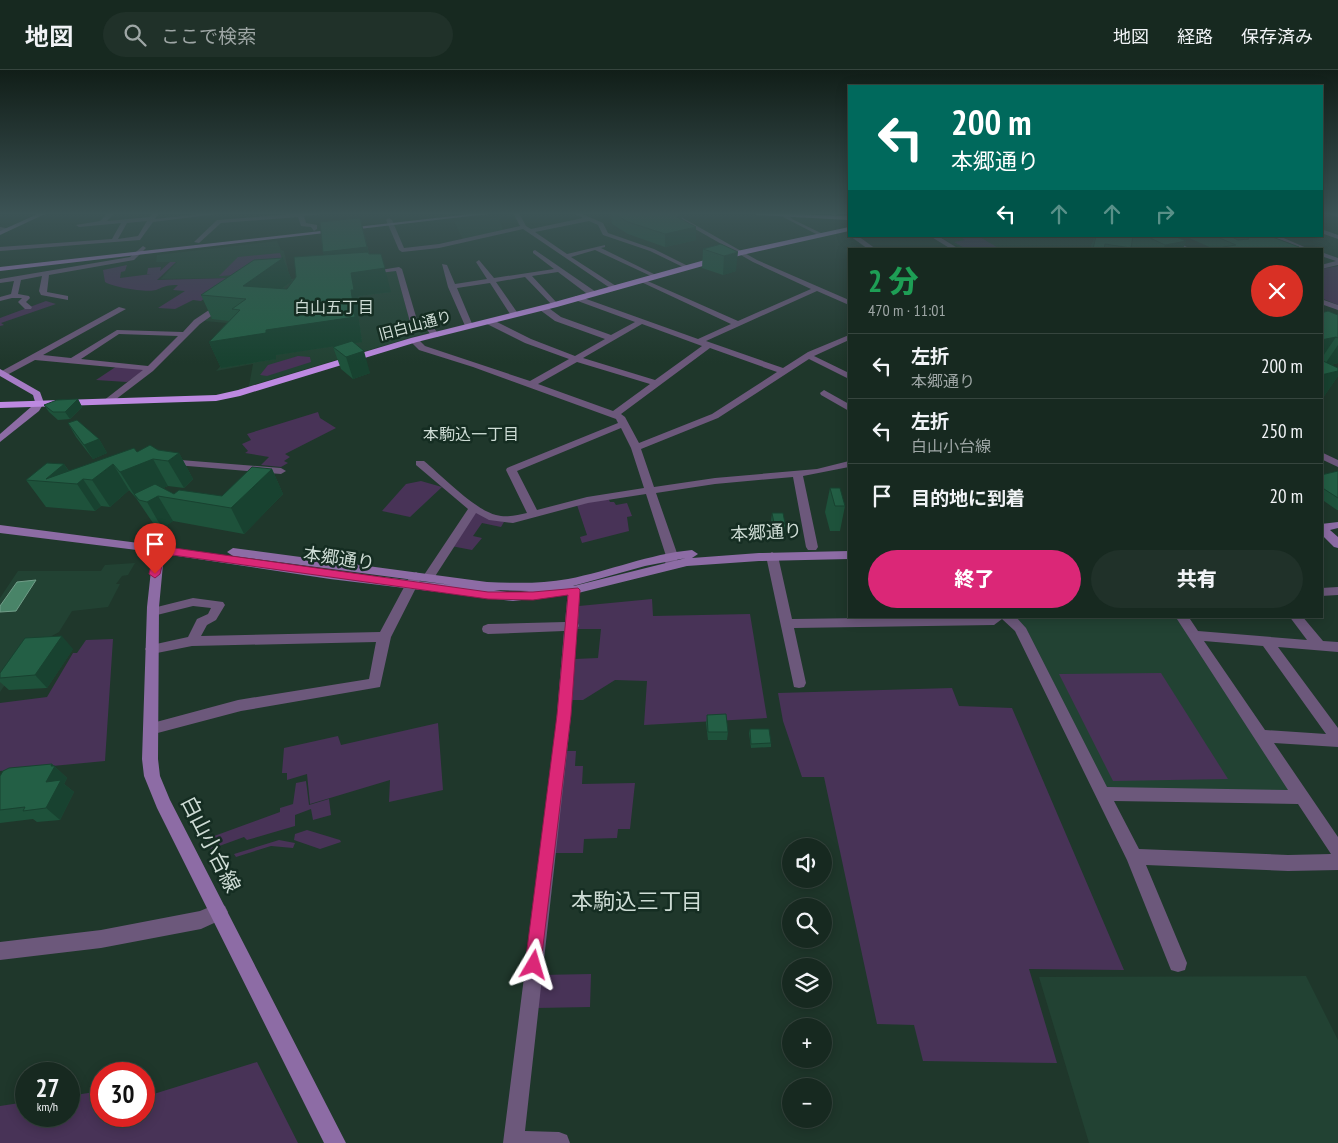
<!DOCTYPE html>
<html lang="ja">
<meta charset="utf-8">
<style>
body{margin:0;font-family:"PT Sans Narrow","Noto Sans JP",sans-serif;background:#203129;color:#f1f3f6;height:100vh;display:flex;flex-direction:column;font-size:19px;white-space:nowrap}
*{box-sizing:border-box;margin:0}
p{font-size:16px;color:#9ea6a5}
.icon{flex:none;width:28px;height:28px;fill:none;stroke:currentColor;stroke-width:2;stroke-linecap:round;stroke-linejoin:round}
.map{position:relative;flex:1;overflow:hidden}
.sheet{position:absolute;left:848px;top:178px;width:475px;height:370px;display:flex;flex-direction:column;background:#172920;border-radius:0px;box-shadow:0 2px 12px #0003,0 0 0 1px #36453e}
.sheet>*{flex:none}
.banner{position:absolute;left:848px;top:15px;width:475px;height:152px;border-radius:0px;box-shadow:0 2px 12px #0003,0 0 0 1px #36453e;background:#00695c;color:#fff;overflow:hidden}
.fabs{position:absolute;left:782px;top:768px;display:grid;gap:10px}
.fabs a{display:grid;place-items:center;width:50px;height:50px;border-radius:50%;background:#172920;box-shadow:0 2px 12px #0003,0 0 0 1px #36453e;font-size:25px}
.speed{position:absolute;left:15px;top:992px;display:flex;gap:10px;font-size:25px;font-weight:700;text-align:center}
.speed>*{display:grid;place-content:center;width:65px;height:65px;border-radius:50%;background:#172920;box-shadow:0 2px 12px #0003,0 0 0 1px #36453e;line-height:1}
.speed small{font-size:12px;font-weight:400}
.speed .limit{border:8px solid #d22;background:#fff;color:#111}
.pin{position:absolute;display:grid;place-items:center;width:42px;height:42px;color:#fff;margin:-51px -21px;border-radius:50% 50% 50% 0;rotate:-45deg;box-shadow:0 0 5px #0007}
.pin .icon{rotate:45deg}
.me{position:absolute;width:55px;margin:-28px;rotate:7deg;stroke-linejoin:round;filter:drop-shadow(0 0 4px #0008)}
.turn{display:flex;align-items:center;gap:18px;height:105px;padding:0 20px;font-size:22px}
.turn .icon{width:65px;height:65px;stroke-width:2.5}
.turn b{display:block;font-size:35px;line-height:42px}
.lanes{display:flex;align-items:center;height:48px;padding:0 20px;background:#0003;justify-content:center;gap:25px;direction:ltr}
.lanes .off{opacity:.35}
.round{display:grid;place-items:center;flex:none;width:52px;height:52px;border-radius:26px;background:#203129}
.summary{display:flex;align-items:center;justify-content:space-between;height:85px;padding:0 20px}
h1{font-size:30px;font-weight:800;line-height:38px;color:#1e9e55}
.action{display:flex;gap:10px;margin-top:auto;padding:10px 20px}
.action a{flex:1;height:58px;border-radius:30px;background:#db2777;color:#fff;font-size:20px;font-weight:800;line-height:58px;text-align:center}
.action a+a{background:#203129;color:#f1f3f6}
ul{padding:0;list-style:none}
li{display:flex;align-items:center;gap:15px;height:65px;padding:0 20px;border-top:1px solid #36453e}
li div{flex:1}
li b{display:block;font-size:19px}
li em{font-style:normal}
header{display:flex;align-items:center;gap:30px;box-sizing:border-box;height:70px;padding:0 25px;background:#172920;border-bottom:1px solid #36453e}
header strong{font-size:24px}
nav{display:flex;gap:28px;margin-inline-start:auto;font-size:18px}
.search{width:350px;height:45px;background:#203129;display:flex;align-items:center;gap:12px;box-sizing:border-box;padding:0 18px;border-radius:28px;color:#9ea6a5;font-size:19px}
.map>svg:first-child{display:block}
.built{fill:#224233}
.green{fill:#483357}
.water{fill:#498468;stroke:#719e89}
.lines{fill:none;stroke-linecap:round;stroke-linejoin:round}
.street{fill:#6c587b;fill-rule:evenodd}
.secondary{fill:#8d6ca5;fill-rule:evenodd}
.primary{fill:#a67bc5;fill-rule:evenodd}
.highway{fill:#bd89e1;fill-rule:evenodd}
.wall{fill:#1e523b}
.shaded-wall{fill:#184230}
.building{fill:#235f45;stroke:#184230}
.route{fill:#db2777;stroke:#8e194d}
.labels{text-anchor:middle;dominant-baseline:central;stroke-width:5;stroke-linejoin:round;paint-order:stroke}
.far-street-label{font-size:15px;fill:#cedcd5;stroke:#152d22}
.far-neighbourhood-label{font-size:16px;fill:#cedcd5;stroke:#152d22}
.street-label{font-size:18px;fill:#cedcd5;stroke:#152d22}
.near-street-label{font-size:21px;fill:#cedcd5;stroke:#152d22}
.near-neighbourhood-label{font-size:22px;fill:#cedcd5;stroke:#152d22}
</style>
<header>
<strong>地図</strong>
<div class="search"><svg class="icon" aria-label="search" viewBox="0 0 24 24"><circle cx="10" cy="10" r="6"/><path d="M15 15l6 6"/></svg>ここで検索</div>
<nav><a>地図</a><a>経路</a><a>保存済み</a></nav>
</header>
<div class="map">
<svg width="1338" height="1073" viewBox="0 0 1338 1073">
<rect width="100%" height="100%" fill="#1f372b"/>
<g class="built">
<polygon points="499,147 503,161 463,170 454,151"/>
<polygon points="939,166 1105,166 1133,179 962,179"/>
<polygon points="277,171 281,180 284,181 288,199 277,204 223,208 161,209 177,192 156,192 157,185"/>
<polygon points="394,201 396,201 411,255 422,254 429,262 249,316 253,294 216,301 236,280 249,255 204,251 262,211"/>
<polygon points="135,493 128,505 122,506 116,514 120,514 108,537 72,541 59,562 30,578 0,622 0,528 18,501 101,501 105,495"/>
<polygon points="1012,546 1176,546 1294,723 1106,719"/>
<polygon points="1306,906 1338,970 1338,1073 1089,1073 1039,907"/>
</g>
<g class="green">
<polygon points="978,166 1000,179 966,179 954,172 965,170 962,168"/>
<polygon points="280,183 285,198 273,203 219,206 238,187"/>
<path d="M170,192H176L157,210L231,208L201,231L193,230L175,239L158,238L185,221L173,220L178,215C168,215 165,216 156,220C147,223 112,217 105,212L103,200L127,195L125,201L121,202L120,208L151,204H147L148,198L161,197L160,201Z"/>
<polygon points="1338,196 1338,235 1321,228 1321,199"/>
<polygon points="46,231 56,234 1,253 4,255 0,256 0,248"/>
<polygon points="298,286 310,287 311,292 267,306 260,305 268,295"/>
<polygon points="117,296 145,300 127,312 96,310"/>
<polygon points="318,342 320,348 336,358 285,384 290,387 284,391 288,393 281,397 261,395 269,387 245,383 248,381 242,374 251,370 247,364"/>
<polygon points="421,411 442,417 410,447 382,441 406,414"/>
<polygon points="608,428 610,432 614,432 616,435 627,433 632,446 627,447 629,461 582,473 580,467 587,465 577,435"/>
<polygon points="474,440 504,452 501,457 482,453 473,466 482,468 472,480 451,476"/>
<polygon points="652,529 653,546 750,544 767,648 644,655 647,611 615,610 583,630 570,630 575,589 598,588 601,559 577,559 579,536"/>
<polygon points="113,569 105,691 0,701 0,633 47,627 73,583 77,583 86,570"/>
<polygon points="1161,603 1228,709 1113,711 1059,604"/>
<polygon points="952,618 959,636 1012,638 1124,900 1029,899 1057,993 923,991 914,955 877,954 824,707 802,707 783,651 778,623"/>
<polygon points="438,653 443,720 389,732 390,710 310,734 307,704 287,710 287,703 282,703 284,678 338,666 341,675"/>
<polygon points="562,681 576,681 575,696 583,696 582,714 635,713 630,759 618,759 617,768 584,769 583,783 549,783"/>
<polygon points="306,711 309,735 329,729 331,745 313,750 311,739 295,745 295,756 247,770 244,767 211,779 206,769 280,742 280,738 293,734 296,713"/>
<polygon points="307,760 340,770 341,772 320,779 294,770 295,764"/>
<polygon points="279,770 295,773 293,778 271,776 236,787 234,784"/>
<polygon points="591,904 590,937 537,938 540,905"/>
<polygon points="257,992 298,1073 0,1073 0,1036 26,1032 26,1046 69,1046 69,1026 101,1021 101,1046 144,1046 144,1027"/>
</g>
<polygon class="water" points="36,510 16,541 0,542 0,536 17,512"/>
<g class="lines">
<g class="street">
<path d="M108,143H114L107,151L150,147L153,143H159L155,149L210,143L217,144L153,152L140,170L0,181V177L112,169L121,153L79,157L76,155L100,151ZM147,151L138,166L118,169L127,153Z"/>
<polygon points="306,143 329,143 304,146 306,153 317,155 317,159 314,161 311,157 301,156 298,147 221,153 199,173 194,172 217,150"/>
<polygon points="513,143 519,143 526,156 531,159 583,148 573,143 580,143 603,153 608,163 654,179 690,197 685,198 650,181 603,165 598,155 589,151 535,162 567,184 605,175 605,177 601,178 658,206 653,207 595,180 571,187 616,216 616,220 613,220 523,159 439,178 402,182 399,180 386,150 389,148 392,150 404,178 439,174 520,156"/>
<path d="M667,143H674L757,190L849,230V235L817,221L706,271L783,298L808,282L849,265V270L814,286L849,303V309L809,289L718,348L641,379L654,417L715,408L817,399L849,391V397L803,406L818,477L816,480H808L806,477L793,407L715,414L656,423L678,486L675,498H667L665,495L666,486L646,424L588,433L513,453L489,450L476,443L432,511H424L422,508L468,439L416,395V391H424C441,405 475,440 496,445C507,448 517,445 527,443L506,400L507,398L618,353L616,349L473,297L419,280L411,272V268H417L425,276L530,311L569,289L525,273L487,254V250H493L531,269L575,286L605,269L555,251L540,240V236H546L561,247L611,265L635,252L575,230V226H578L698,269L731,254L639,211V209H643L738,251L811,219L753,192ZM642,254L702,276L655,310L583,288ZM710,278L777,302L712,344L639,373L625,347L621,344ZM577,292L650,314L613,341L538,314ZM621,358L631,378L644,418L587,427L537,440L517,401Z"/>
<polygon points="829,143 837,143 838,144 835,146"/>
<polygon points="1327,143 1338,143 1338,147 1328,144"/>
<polygon points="785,144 789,144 792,149 825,165 820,166 783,147"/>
<polygon points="0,157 11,159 0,161"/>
<polygon points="1321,159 1338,165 1338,169 1321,163"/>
<polygon points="850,166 858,166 876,179 868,179"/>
<polygon points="930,166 938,166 959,179 951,179"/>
<polygon points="1156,166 1165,166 1191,179 1182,179"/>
<polygon points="1270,166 1279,166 1309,179 1300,179"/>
<polygon points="143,176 146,178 134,190 49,205 47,222 68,226 68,230 41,225 39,221 42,206 21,210 18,224 29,226 30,228 26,232 32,237 31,239 25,239 18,232 22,228 12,228 0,231 0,227 11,224 14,211 0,213 0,209 130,187"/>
<polygon points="535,180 596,222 596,226 590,226 558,202 532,206 557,233 558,235 554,237 525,207 496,212 519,245 515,247 512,247 490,213 457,218 473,256 466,258 448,217 442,194 447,195 455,214 487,209 476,192 479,190 494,208 554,199 533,183 533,181"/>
<polygon points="1321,182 1338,188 1338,195 1321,199 1321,195 1336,191 1321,186"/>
<polygon points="399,197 402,199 417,250 429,251 439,265 438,267 432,267 424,255 410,252 396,201 371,204 368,202"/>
<polygon points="1321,229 1338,235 1338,240 1321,234"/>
<path d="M221,232L228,234L200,254L153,301L111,333L103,331L143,300L35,290L5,306H0V302L119,237L126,239L43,285L71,288L117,260L183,262L194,250ZM119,264L178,266L148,296L81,289Z"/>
<polygon points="824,320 849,334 849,341 821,325 820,323"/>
<polygon points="1321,382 1338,390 1338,397 1321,389"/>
<polygon points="168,389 281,398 286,401 281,404 164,394 163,392"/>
<path d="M772,482L778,486L792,549L1015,546L1026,558L1107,717L1288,720L1175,546H1188L1198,561L1307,570L1289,546H1302L1323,571L1338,572V582L1278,577L1338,658V677L1274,673L1338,767V800L1288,801L1146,795L1187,893L1185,900L1178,902L1171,900L1127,790L1015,561L1002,549L994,555L794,558L806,613L804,617L799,618L794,617L766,486ZM1204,571L1263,576L1326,664L1265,660ZM1114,731L1298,734L1331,784L1288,785L1139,779Z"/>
<polygon points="416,502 422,506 391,567 380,617 241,641 150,665 145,663 143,659 145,655 238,630 369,609 376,572 192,576 152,584 147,582 145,579 147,576 188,567 197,549 208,544 211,538 193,536 153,546 147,542 149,539 193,528 223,532 225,535 216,550 207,555 201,566 380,562 410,506"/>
<polygon points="574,516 580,520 578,553 579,556 577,559 570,655 525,1061 559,1062 567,1065 570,1073 503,1073 556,655 564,561 488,564 483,562 482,559 483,556 488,554 565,552 568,520"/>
<polygon points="1338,517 1338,525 1321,526 1321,518"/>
<polygon points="219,833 225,836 228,842 225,848 201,859 101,878 0,890 0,872 101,860 200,841"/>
</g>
<g class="secondary">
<polygon points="40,143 47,143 0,165 0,161"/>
<polygon points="39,330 44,333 39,341 0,372 0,364"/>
<polygon points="1338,452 1338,458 1330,460 1338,467 1338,478 1334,477 1321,464 1321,454"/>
<path d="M0,455L154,475L156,469L160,468L166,472L165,477L330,501L452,515L233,486L227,482L233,478L487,512C514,513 541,514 568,509C610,501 649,484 692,480L698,484L692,488L759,483L849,481V489L759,491L687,496L574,524L513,531L330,509L164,484L159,537L158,689L160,706L170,730L346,1073H324L157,738L144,706L142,689L147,537L153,482L0,463ZM686,488L574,516H573L645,496ZM494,520L529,521L513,523Z"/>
</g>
<g class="primary">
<polygon points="480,143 496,143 0,201 0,197"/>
<polygon points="754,143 849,146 849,150 757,145"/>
<polygon points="0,299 40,322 44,333 42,335 36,335 33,325 0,306"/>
</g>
<polygon class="highway" points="849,157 849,161 742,185 557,237 417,272 240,326 216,331 0,338 0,332 216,325 238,320 411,268 551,233 737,181"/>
</g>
<g class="wall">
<polygon points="611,143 676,143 682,146 682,149 696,170 665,177 628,164 612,154"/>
<polygon points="365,166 369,184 391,222 358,226 361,244 358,244 362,272 355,273 370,303 353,309 341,299 333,277 334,276 276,285 276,289 221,298 209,272 229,251 212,249 201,225 283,188 292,211 282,219 287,219 324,185 323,182"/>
<polygon points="1095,166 1174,166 1183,179 1090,179"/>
<polygon points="1188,166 1270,166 1299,177 1298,179 1214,179 1187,167"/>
<polygon points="721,174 736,201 723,205 702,198 703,179"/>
<polygon points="1321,243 1338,245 1338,293 1331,295 1338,298 1338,306 1322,329 1321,329"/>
<polygon points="78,329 82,337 70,349 58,350 49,342 44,335"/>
<polygon points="68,353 99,369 107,383 93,389 76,367"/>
<polygon points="158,380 179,383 193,409 184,418 168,416 163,418 174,424 222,426 272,399 283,424 244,464 173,451 162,458 155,456 136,428 129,420 110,437 101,436 95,441 46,437 26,410 64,394 69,401 137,382"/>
<polygon points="1338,401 1338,440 1337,440 1321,429 1321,405"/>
<polygon points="830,418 845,436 840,461 830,461 825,442"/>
<polygon points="772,443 786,458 785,466 773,466 771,451"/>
<polygon points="73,579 47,618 9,620 0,612 0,603"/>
<polygon points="707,645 728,662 727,670 708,670 706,653"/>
<polygon points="750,659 771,673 771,677 751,678 749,663"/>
<polygon points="52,694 67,708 64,714 74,722 60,750 37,752 33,749 0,753 0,706"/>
</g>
<g class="shaded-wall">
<polygon points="360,148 372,196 329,201 323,182"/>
<polygon points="696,157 696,170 665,177 665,164"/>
<polygon points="1186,171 1183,179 1163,179 1165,175"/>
<polygon points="738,182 736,201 723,205 724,186"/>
<polygon points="381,184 391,222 358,226 361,244 358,244 362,272 276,285 276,289 221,298 209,272 266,260 351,220 351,203"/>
<polygon points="283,188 292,211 253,240 243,216"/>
<polygon points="1336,267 1321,289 1321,270"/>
<polygon points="1338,275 1338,293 1323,297"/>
<polygon points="364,281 370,303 353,309 346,287"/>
<polygon points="1338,301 1338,306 1322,329 1321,329 1321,305"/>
<polygon points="78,329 82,337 70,349 65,342"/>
<polygon points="99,369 107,383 93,389 84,375"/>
<polygon points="179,383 193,409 184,418 168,391"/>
<polygon points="153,389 168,416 137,429 120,402"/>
<polygon points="64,394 77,414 83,409 101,436 95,441 77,414 46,409"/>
<polygon points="113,394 129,420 110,437 92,410"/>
<polygon points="272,399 283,424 244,464 231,438"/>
<polygon points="158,426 173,451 162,458 147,432"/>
<polygon points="62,566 73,579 47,618 35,605"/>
<polygon points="52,694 67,708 64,714 74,722 60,750 46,738 46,712"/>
</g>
<g class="building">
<polygon points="613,143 676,143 682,146 677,147 696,157 665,164 628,152"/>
<polygon points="360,148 367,177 323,182 320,152"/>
<polygon points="1096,166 1133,166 1131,178 1105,174 1104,179 1093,179"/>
<polygon points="1146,166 1174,166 1186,171 1165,175"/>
<polygon points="1215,166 1230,166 1238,170 1249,169 1248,166 1270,166 1299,177 1290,179 1226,179 1223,177 1236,175"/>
<polygon points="721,174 738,182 724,186 703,179"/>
<polygon points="368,182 369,184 381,184 385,198 351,203 354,220 351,220 355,247 266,260 266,263 209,272 240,240 232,239 246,229 201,225 254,190 283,188 243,216 287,219 296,207 294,187"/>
<polygon points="1328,241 1338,245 1338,268 1336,267 1321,270 1321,243"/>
<polygon points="352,271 364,281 346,287 333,277"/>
<polygon points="1321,290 1338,298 1338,301 1321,305"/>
<polygon points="78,329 65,342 53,342 44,335 57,330"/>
<polygon points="77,350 99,369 84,375 68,353"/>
<polygon points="150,375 158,380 179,383 168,391 153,389 120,402 113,394 92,410 83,409 77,414 26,410 47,393 64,394 46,409 134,378 137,382"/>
<polygon points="252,397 272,399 231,438 158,426 147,432 139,430 134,424 155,414 174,424 179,420 222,426"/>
<polygon points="1338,401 1338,428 1321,417 1321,405"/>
<polygon points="830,418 840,418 845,436 835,436"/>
<polygon points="772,443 783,443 786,458 775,458"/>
<polygon points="62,566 35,605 0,608 0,603 25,568"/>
<polygon points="726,644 728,662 708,662 707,645"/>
<polygon points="750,659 769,659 771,673 751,674"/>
<polygon points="52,694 51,696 55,696 46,712 61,710 46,738 23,741 25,737 0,740 0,706 3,701 9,698"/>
</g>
<linearGradient id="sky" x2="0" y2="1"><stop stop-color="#111e18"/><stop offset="0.49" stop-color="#3c5355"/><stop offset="1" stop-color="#3c5355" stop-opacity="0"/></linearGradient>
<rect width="1338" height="293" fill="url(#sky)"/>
<polygon class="route" points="160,476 488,522 533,522 578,518 580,520 571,645 540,901 534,904 528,901 525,895 557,645 568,525 533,530 488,529 165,484 160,504 155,508 149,504 155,480"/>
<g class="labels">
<g class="far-street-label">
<text transform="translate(415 255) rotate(-15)">旧白山通り</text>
</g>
<g class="far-neighbourhood-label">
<text x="334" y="237">白山五丁目</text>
<text x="471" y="364">本駒込一丁目</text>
</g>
<g class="street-label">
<text transform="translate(766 462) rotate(-3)">本郷通り</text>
<text transform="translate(339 488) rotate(8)">本郷通り</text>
</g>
<g class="near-street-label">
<text transform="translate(211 774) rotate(63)">白山小台線</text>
</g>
<g class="near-neighbourhood-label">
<text x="637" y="831">本駒込三丁目</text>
</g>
</g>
</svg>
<div class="fabs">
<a><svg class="icon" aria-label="sound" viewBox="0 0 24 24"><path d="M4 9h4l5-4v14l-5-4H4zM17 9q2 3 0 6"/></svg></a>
<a><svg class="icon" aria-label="search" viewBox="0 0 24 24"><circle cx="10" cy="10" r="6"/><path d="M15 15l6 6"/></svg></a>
<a><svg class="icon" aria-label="layers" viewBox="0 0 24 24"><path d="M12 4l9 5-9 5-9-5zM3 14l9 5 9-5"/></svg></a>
<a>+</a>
<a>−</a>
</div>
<div class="speed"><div>27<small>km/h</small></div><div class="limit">30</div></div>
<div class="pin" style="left:155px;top:504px;background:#d93025"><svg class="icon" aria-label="arrive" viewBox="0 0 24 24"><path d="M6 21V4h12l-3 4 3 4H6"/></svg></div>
<svg class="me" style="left:534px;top:895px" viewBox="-20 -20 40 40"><path d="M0-17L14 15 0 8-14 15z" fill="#db2777" stroke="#fff" stroke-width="4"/></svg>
<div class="banner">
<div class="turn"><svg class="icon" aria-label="left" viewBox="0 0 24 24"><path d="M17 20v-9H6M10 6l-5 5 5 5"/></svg><div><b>200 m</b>本郷通り</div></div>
<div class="lanes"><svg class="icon" aria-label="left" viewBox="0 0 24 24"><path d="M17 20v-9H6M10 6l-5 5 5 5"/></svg><svg class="icon off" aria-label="ahead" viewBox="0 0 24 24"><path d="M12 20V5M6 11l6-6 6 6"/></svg><svg class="icon off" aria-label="ahead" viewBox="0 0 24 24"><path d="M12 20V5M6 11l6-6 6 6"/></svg><svg class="icon off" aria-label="right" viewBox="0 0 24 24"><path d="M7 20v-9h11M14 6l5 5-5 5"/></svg></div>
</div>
<section class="sheet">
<div class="summary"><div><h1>2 分</h1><p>470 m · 11:01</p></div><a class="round" style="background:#d93025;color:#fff"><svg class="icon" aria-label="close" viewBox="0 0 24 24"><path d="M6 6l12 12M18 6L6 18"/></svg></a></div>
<ul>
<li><svg class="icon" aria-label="left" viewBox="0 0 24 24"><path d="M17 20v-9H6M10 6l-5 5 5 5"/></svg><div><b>左折</b><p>本郷通り</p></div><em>200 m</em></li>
<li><svg class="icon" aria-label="left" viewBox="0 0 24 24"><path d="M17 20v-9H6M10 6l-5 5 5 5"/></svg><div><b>左折</b><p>白山小台線</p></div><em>250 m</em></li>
<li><svg class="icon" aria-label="arrive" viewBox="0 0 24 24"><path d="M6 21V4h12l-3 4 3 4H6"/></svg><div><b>目的地に到着</b></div><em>20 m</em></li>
</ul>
<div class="action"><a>終了</a><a>共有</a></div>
</section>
</div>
